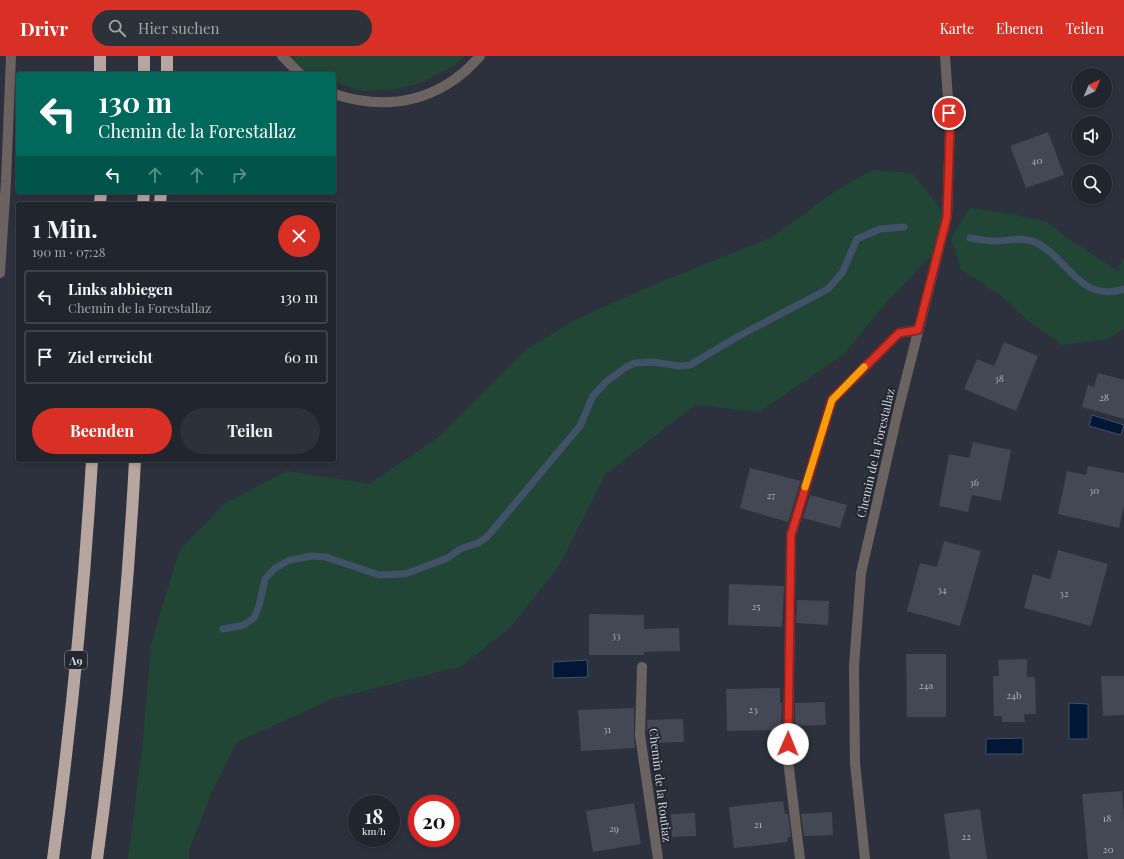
<!DOCTYPE html>
<html lang="de">
<meta charset="utf-8">
<style>
body{margin:0;font-family:"Playfair Display",serif;background:#2d313a;color:#f1f3f6;height:100vh;display:flex;flex-direction:column;font-size:15px;white-space:nowrap}
*{box-sizing:border-box;margin:0}
p{font-size:13px;color:#a2a5aa}
.icon{flex:none;width:22px;height:22px;fill:none;stroke:currentColor;stroke-width:2;stroke-linecap:round;stroke-linejoin:round}
.map{position:relative;flex:1;overflow:hidden}
.side{position:absolute;left:16px;top:146px;width:320px;height:260px;display:flex;flex-direction:column;background:#21252e;border-radius:4px;box-shadow:0 2px 6px #0003,0 0 0 1px #3e424a}
.side>*{flex:none}
.banner{position:absolute;left:16px;top:16px;width:320px;height:122px;border-radius:4px;box-shadow:0 2px 6px #0003,0 0 0 1px #3e424a;background:#00695c;color:#fff;overflow:hidden}
.needle{width:26px;rotate:44deg}
.buttons{position:absolute;left:1072px;top:12px;display:grid;gap:8px}
.buttons a{display:grid;place-items:center;width:40px;height:40px;border-radius:50%;background:#21252e;box-shadow:0 2px 6px #0003,0 0 0 1px #3e424a;font-size:20px}
.speed{position:absolute;left:348px;top:739px;display:flex;gap:8px;font-size:20px;font-weight:700;text-align:center}
.speed>*{display:grid;place-content:center;width:52px;height:52px;border-radius:50%;background:#21252e;box-shadow:0 2px 6px #0003,0 0 0 1px #3e424a;line-height:1}
.speed small{font-size:10px;font-weight:400}
.speed .limit{border:6px solid #d22;background:#fff;color:#111}
.pin{position:absolute;display:grid;place-items:center;width:34px;height:34px;color:#fff;margin:-17px;border:2px solid #fff;border-radius:50%;box-shadow:0 1px 4px #0007}
.me{position:absolute;width:44px;margin:-22px;rotate:1deg;stroke-linejoin:round;filter:drop-shadow(0 0 3px #0008)}
.turn{display:flex;align-items:center;gap:14px;height:84px;padding:0 16px;font-size:18px}
.turn .icon{width:52px;height:52px;stroke-width:2.5}
.turn b{display:block;font-size:28px;line-height:34px}
.lanes{display:flex;align-items:center;height:38px;padding:0 16px;background:#0003;justify-content:center;gap:20px;direction:ltr}
.lanes .off{opacity:.35}
.round{display:grid;place-items:center;flex:none;width:42px;height:42px;border-radius:21px;background:#2d313a}
.headline{display:flex;align-items:center;justify-content:space-between;height:68px;padding:0 16px}
h1{font-size:24px;font-weight:700;line-height:30px}
.action{display:flex;gap:8px;margin-top:auto;padding:8px 16px}
.action a{flex:1;height:46px;border-radius:24px;background:#d93025;color:#fff;font-size:16px;font-weight:700;line-height:46px;text-align:center}
.action a+a{background:#2d313a;color:#f1f3f6}
ul{padding:0;list-style:none}
li{display:flex;align-items:center;gap:12px;height:54px;margin:0 8px 6px;padding:0 8px;border:2px solid #3e424a;border-radius:4px}
li div{flex:1}
li b{display:block;font-size:15px}
li em{font-style:normal}
header{display:flex;align-items:center;gap:24px;box-sizing:border-box;height:56px;padding:0 20px;background:#d93025;color:#fff}
header strong{font-size:19px}
nav{display:flex;gap:22px;margin-inline-start:auto;font-size:14px}
.search{width:280px;height:36px;background:#2d313a;display:flex;align-items:center;gap:10px;box-sizing:border-box;padding:0 14px;border-radius:22px;color:#a2a5aa;font-size:15px}
.map>svg:first-child{display:block}
.green{fill:#214635}
.water{fill:#001735;stroke:#405168}
.lines{fill:none;stroke-linecap:round;stroke-linejoin:round}
.stream{stroke:#405168;stroke-width:7}
.building{fill:#434854}
.lane{stroke:#6a6360;stroke-width:10}
.street{stroke:#6a6360;stroke-width:10}
.highway{stroke:#b7a69f;stroke-width:12}
.route-casing{stroke:#8d1f18;stroke-width:10}
.route{stroke:#d93025;stroke-width:7}
.slow{stroke:#f59e0b;stroke-width:7}
.labels{text-anchor:middle;dominant-baseline:central;stroke-width:4;stroke-linejoin:round;paint-order:stroke}
.number-label{font-size:10px;fill:#b0b4bc}
.shield{fill:#222732;stroke:#9fa3ab;stroke-width:1}
.shield-label{font-size:11px;font-weight:bold;fill:#d5d8df}
.street-label{font-size:12px;fill:#d5d8df;stroke:#222732}
</style>
<header>
<strong>Drivr</strong>
<div class="search"><svg class="icon" aria-label="search" viewBox="0 0 24 24"><circle cx="10" cy="10" r="6"/><path d="M15 15l6 6"/></svg>Hier suchen</div>
<nav><a>Karte</a><a>Ebenen</a><a>Teilen</a></nav>
</header>
<div class="map">
<svg width="1124" height="803" viewBox="0 0 1124 803">
<rect width="100%" height="100%" fill="#2c313d"/>
<g class="green">
<polygon points="282,0 464,0 454,10 420,27 396,33 362,35 334,26 334,18 300,18"/>
<polygon points="873,114 912,117 947,161 937,198 926,205 886,247 844,298 759,356 695,349 605,419 559,510 511,571 462,610 332,643 237,686 213,733 189,794 189,803 128,803 143,684 151,588 179,495 224,448 287,415 369,428 437,382 524,295 573,265 646,232 772,181 838,133"/>
<polygon points="970,152 1012,158 1047,166 1069,183 1118,215 1124,200 1124,272 1108,283 1062,289 1026,263 1000,239 961,214 951,182"/>
</g>
<g class="water">
<polygon points="1092,359 1124,369 1121,379 1089,370"/>
<polygon points="587,604 588,621 553,622 553,606"/>
<polygon points="1069,647 1088,648 1088,683 1069,683"/>
<polygon points="1023,682 1023,698 986,698 986,683"/>
</g>
<g class="lines">
<g class="stream">
<path d="M970,182C978,183 986,185 994,185C1009,185 1023,180 1037,187C1069,203 1079,247 1124,233"/>
<polyline points="223,573 244,569 254,562 259,550 265,523 275,512 290,504 312,500 326,501 379,519 405,518 448,502 460,493 478,487 487,481 580,370 593,340 606,326 626,311 635,307 653,306 679,310 690,309 737,281 828,233 842,217 857,183 880,173 904,171"/>
</g>
</g>
<g class="building">
<polygon points="1048,76 1064,119 1026,132 1010,90"/>
<polygon points="1004,286 1038,300 1016,355 964,333 977,303 994,310"/>
<polygon points="1098,317 1124,324 1124,363 1082,351 1088,329 1094,331"/>
<polygon points="973,386 1011,394 1001,445 972,439 968,456 939,450 949,398 969,402"/>
<polygon points="1088,410 1124,417 1124,450 1119,472 1058,458 1067,415 1086,419"/>
<polygon points="750,412 801,425 788,466 740,452"/>
<polygon points="810,439 847,449 840,472 803,462"/>
<polygon points="944,485 981,495 960,570 907,555 920,507 937,511"/>
<polygon points="1058,494 1108,508 1091,570 1024,552 1033,518 1050,523"/>
<polygon points="729,528 784,530 782,571 728,569"/>
<polygon points="797,544 829,545 828,569 796,567"/>
<polygon points="589,558 644,559 644,573 679,572 680,595 644,596 644,599 589,599"/>
<polygon points="906,598 946,598 946,661 907,661"/>
<polygon points="1027,603 1027,621 1035,621 1036,658 1024,658 1025,666 1002,666 1002,660 994,660 993,620 999,620 998,604"/>
<polygon points="1101,620 1124,620 1124,659 1103,660"/>
<polygon points="780,632 780,647 782,647 781,674 727,675 726,633"/>
<polygon points="825,646 826,669 795,670 795,647"/>
<polygon points="634,652 634,679 635,692 581,695 578,654"/>
<polygon points="683,663 684,686 648,687 647,664"/>
<polygon points="1122,735 1124,762 1124,803 1088,803 1082,738"/>
<polygon points="783,745 785,758 788,758 791,781 787,781 788,786 734,792 729,751"/>
<polygon points="634,747 641,788 593,796 586,755"/>
<polygon points="980,753 987,803 950,803 944,758"/>
<polygon points="832,756 833,779 804,780 801,758"/>
<polygon points="695,757 696,780 672,781 671,758"/>
</g>
<g class="lines">
<g class="lane">
<polyline points="642,611 640,679 658,803"/>
<polyline points="800,803 788,704 791,479 832,344 899,277 918,274"/>
</g>
<g class="street">
<polyline points="282,0 300,18"/>
<path d="M334,38C389,56 441,45 480,0"/>
<polyline points="0,217 6,125 11,0"/>
<polyline points="865,803 855,707 854,610 861,517 898,355 947,161 950,71 945,0"/>
</g>
<g class="highway">
<polyline points="100,0 100,18"/>
<polyline points="144,0 144,18"/>
<polyline points="167,18 167,0"/>
<polyline points="100,148 101,136"/>
<polyline points="143,148 144,136"/>
<polyline points="160,148 161,136"/>
<path d="M53,803C71,671 84,537 92,404"/>
<path d="M97,803C115,671 128,538 135,404"/>
</g>
</g>
<g class="lines">
<defs>
<polyline id="route" points="788,688 791,479 832,344 899,277 918,274 947,161 950,71 949,57"/>
</defs>
<use href="#route" class="route-casing"/>
<use href="#route" class="route"/>
<polyline class="slow" points="805,431 832,344 864,311"/>
</g>
<g class="labels">
<g class="number-label">
<text x="1037" y="104">40</text>
<text x="999" y="322">38</text>
<text x="1104" y="341">28</text>
<text x="974" y="426">36</text>
<text x="1094" y="434">30</text>
<text x="771" y="439">27</text>
<text x="942" y="533">34</text>
<text x="1064" y="537">32</text>
<text x="756" y="550">25</text>
<text x="616" y="579">33</text>
<text x="926" y="629">24a</text>
<text x="1014" y="639">24b</text>
<text x="753" y="653">23</text>
<text x="607" y="673">31</text>
<text x="1107" y="762">18</text>
<text x="758" y="768">21</text>
<text x="614" y="772">29</text>
<text x="966" y="780">22</text>
<text x="1108" y="793">20</text>
</g>
<rect class="shield" x="65" y="595" width="22" height="18" rx="3"/>
<g class="shield-label">
<text x="76" y="604">A9</text>
</g>
<g class="street-label">
<text transform="translate(875 397) rotate(-77)">Chemin de la Forestallaz</text>
<text transform="translate(661 729) rotate(83)">Chemin de la Routiaz</text>
</g>
</g>
</svg>
<div class="buttons">
<a><svg class="needle" viewBox="-14 -14 28 28"><path d="M0-13l5 13h-10z" fill="#e53935"/><path d="M0 13l5-13h-10z" fill="#a2a5aa"/></svg></a>
<a><svg class="icon" aria-label="sound" viewBox="0 0 24 24"><path d="M4 9h4l5-4v14l-5-4H4zM17 9q2 3 0 6"/></svg></a>
<a><svg class="icon" aria-label="search" viewBox="0 0 24 24"><circle cx="10" cy="10" r="6"/><path d="M15 15l6 6"/></svg></a>
</div>
<div class="speed"><div>18<small>km/h</small></div><div class="limit">20</div></div>
<div class="pin" style="left:949px;top:57px;background:#d93025"><svg class="icon" aria-label="arrive" viewBox="0 0 24 24"><path d="M6 21V4h12l-3 4 3 4H6"/></svg></div>
<svg class="me" style="left:788px;top:688px" viewBox="-20 -20 40 40"><circle r="19" fill="#fff"/><path d="M0-13L10 11 0 6-10 11z" fill="#d93025"/></svg>
<div class="banner">
<div class="turn"><svg class="icon" aria-label="left" viewBox="0 0 24 24"><path d="M17 20v-9H6M10 6l-5 5 5 5"/></svg><div><b>130 m</b>Chemin de la Forestallaz</div></div>
<div class="lanes"><svg class="icon" aria-label="left" viewBox="0 0 24 24"><path d="M17 20v-9H6M10 6l-5 5 5 5"/></svg><svg class="icon off" aria-label="ahead" viewBox="0 0 24 24"><path d="M12 20V5M6 11l6-6 6 6"/></svg><svg class="icon off" aria-label="ahead" viewBox="0 0 24 24"><path d="M12 20V5M6 11l6-6 6 6"/></svg><svg class="icon off" aria-label="right" viewBox="0 0 24 24"><path d="M7 20v-9h11M14 6l5 5-5 5"/></svg></div>
</div>
<section class="side">
<div class="headline"><div><h1>1 Min.</h1><p>190 m · 07:28</p></div><a class="round" style="background:#d93025;color:#fff"><svg class="icon" aria-label="close" viewBox="0 0 24 24"><path d="M6 6l12 12M18 6L6 18"/></svg></a></div>
<ul>
<li><svg class="icon" aria-label="left" viewBox="0 0 24 24"><path d="M17 20v-9H6M10 6l-5 5 5 5"/></svg><div><b>Links abbiegen</b><p>Chemin de la Forestallaz</p></div><em>130 m</em></li>
<li><svg class="icon" aria-label="arrive" viewBox="0 0 24 24"><path d="M6 21V4h12l-3 4 3 4H6"/></svg><div><b>Ziel erreicht</b></div><em>60 m</em></li>
</ul>
<div class="action"><a>Beenden</a><a>Teilen</a></div>
</section>
</div>
